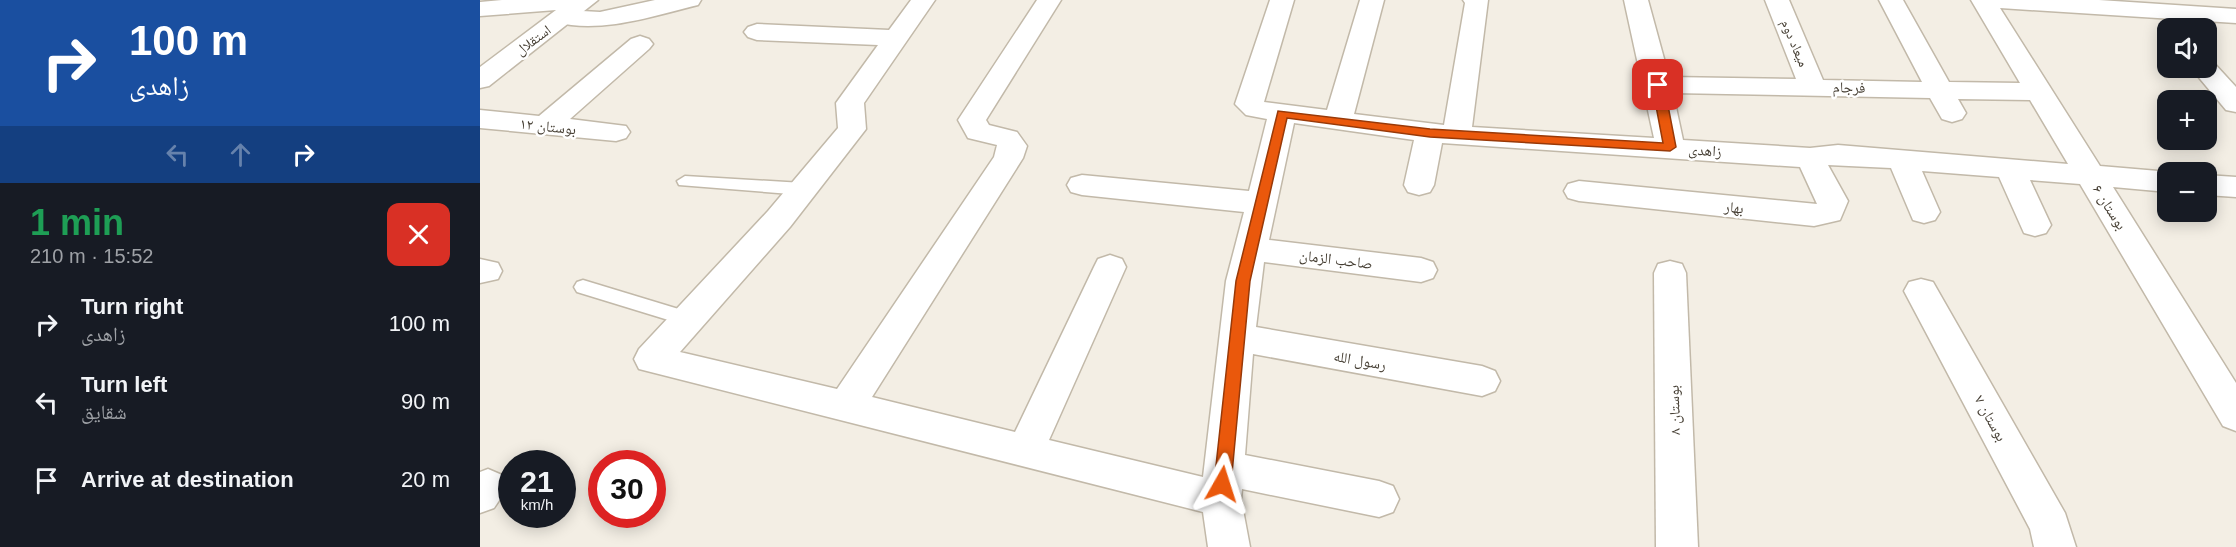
<!DOCTYPE html>
<meta charset="utf-8">
<style>
body{margin:0;font-family:Helvetica,"Noto Naskh Arabic",sans-serif;background:#242831;color:#f1f3f6;height:100vh;display:flex;flex-direction:column;font-size:22px;white-space:nowrap}
*{box-sizing:border-box;margin:0}
p{font-size:20px;color:#9ea1a6}
.icon{flex:none;width:33px;height:33px;fill:none;stroke:currentColor;stroke-width:2;stroke-linecap:round;stroke-linejoin:round}
.map{position:relative;flex:1;overflow:hidden}
.sheet{display:flex;flex-direction:column;background:#171b24;width:480px}
.sheet>*{flex:none}
.top-card{background:#1a4fa0;color:#fff;overflow:hidden}
.tools{position:absolute;left:1677px;top:18px;display:grid;gap:12px}
.tools a{display:grid;place-items:center;width:60px;height:60px;border-radius:12px;background:#171b24;box-shadow:0 3px 15px #0003;font-size:30px}
.speed{position:absolute;left:18px;top:450px;display:flex;gap:12px;font-size:30px;font-weight:700;text-align:center}
.speed>*{display:grid;place-content:center;width:78px;height:78px;border-radius:50%;background:#171b24;box-shadow:0 3px 15px #0003;line-height:1}
.speed small{font-size:15px;font-weight:400}
.speed .limit{border:9px solid #d22;background:#fff;color:#111}
.pin{position:absolute;display:grid;place-items:center;width:51px;height:51px;color:#fff;margin:-26px;border-radius:12px;box-shadow:0 3px 9px #0006}
.me{position:absolute;width:66px;margin:-33px;rotate:6deg;stroke-linejoin:round;filter:drop-shadow(0 0 4px #0008)}
.turn{display:flex;align-items:center;gap:21px;height:126px;padding:0 30px;font-size:27px}
.turn .icon{width:78px;height:78px;stroke-width:2.5}
.turn b{display:block;font-size:42px;line-height:51px}
.lanes{display:flex;align-items:center;height:57px;padding:0 30px;background:#0003;justify-content:center;gap:30px;direction:ltr}
.lanes .off{opacity:.35}
.round{display:grid;place-items:center;flex:none;width:63px;height:63px;border-radius:12px;background:#242831}
.headline{display:flex;align-items:center;justify-content:space-between;height:102px;padding:0 30px}
h1{font-size:36px;font-weight:600;line-height:45px;color:#1e9e55}
ul{padding:0;list-style:none}
li{display:flex;align-items:center;gap:18px;height:78px;padding:0 30px}
li div{flex:1}
li b{display:block;font-size:22px}
li em{font-style:normal}
main{display:flex;flex:1;min-height:0}
.map>svg:first-child{display:block}
.lines{fill:none;stroke-linecap:round;stroke-linejoin:round}
.service-casing{stroke:#c2b9a9;stroke-width:3}
.minor-casing{stroke:#c2b9a9;stroke-width:3}
.tertiary-casing{stroke:#c2b9a9;stroke-width:3}
.service{fill:#fff;fill-rule:evenodd}
.minor{fill:#fff;fill-rule:evenodd}
.tertiary{fill:#fff;fill-rule:evenodd}
.route{fill:#ea580c;stroke:#983908;stroke-width:1.5}
.labels{text-anchor:middle;dominant-baseline:central;stroke-width:5;stroke-linejoin:round;paint-order:stroke}
.far-street-label{font-size:14px;fill:#453e33;stroke:#fff}
.street-label{font-size:15px;fill:#453e33;stroke:#fff}
</style>
<main>
<section class="sheet">
<div class="top-card">
<div class="turn"><svg class="icon" aria-label="right" viewBox="0 0 24 24"><path d="M7 20v-9h11M14 6l5 5-5 5"/></svg><div><b>100 m</b>زاهدی</div></div>
<div class="lanes"><svg class="icon off" aria-label="left" viewBox="0 0 24 24"><path d="M17 20v-9H6M10 6l-5 5 5 5"/></svg><svg class="icon off" aria-label="ahead" viewBox="0 0 24 24"><path d="M12 20V5M6 11l6-6 6 6"/></svg><svg class="icon" aria-label="right" viewBox="0 0 24 24"><path d="M7 20v-9h11M14 6l5 5-5 5"/></svg></div>
</div>
<div class="headline"><div><h1>1 min</h1><p>210 m · 15:52</p></div><a class="round" style="background:#d93025;color:#fff"><svg class="icon" aria-label="close" viewBox="0 0 24 24"><path d="M6 6l12 12M18 6L6 18"/></svg></a></div>
<ul>
<li><svg class="icon" aria-label="right" viewBox="0 0 24 24"><path d="M7 20v-9h11M14 6l5 5-5 5"/></svg><div><b>Turn right</b><p>زاهدی</p></div><em>100 m</em></li>
<li><svg class="icon" aria-label="left" viewBox="0 0 24 24"><path d="M17 20v-9H6M10 6l-5 5 5 5"/></svg><div><b>Turn left</b><p>شقایق</p></div><em>90 m</em></li>
<li><svg class="icon" aria-label="arrive" viewBox="0 0 24 24"><path d="M6 21V4h12l-3 4 3 4H6"/></svg><div><b>Arrive at destination</b></div><em>20 m</em></li>
</ul>
</section>
<div class="map">
<svg width="1756" height="547" viewBox="0 0 1756 547">
<rect width="100%" height="100%" fill="#f3eee4"/>
<g class="lines">
<defs>
<g id="service">
<polygon points="205,176 323,183 331,189 323,195 199,185 197,181"/>
<polygon points="103,280 215,314 217,319 215,324 208,326 97,292 94,287 97,282"/>
</g>
<g id="minor">
<path d="M175,0H221L218,5C173,16 121,34 75,22L72,17L75,12L84,10L120,12Z"/>
<path d="M431,0H455L384,103L386,129L310,227L200,352L357,389L514,157L517,145L488,138L478,120L557,0H581L506,120L509,125L537,132L547,146L543,158L392,397L535,432L614,267L618,259L630,255L642,259L646,267L569,440L723,477L746,281L764,212L602,195L591,192L587,185L591,178L602,175L769,191L787,119L766,115L755,104L790,0H814L784,102L847,110L880,0H904L874,114L964,125L985,3L983,0H1008L992,127L1174,138L1144,0H1168L1189,77L1316,79L1285,0H1309L1343,80L1442,82L1399,0H1423L1469,82L1540,83L1491,0H1619L1756,9V23L1520,8L1620,166L1690,172H1688V192L1633,187L1756,383V431L1743,426L1600,184L1550,180L1571,225L1566,233L1555,236L1544,233L1519,177L1442,171L1460,212L1455,220L1444,223L1433,220L1411,168L1348,165L1368,201L1360,220L1334,226L1099,201L1088,198L1084,191L1088,184L1099,181L1337,204L1320,167L962,143L954,185L950,192L939,195L928,192L924,185L934,140L814,123L789,240L941,258L953,262L957,270L953,278L941,282L784,262L776,327L1002,366L1015,371L1020,381L1015,391L1002,396L773,354L765,455L899,481L913,486L919,499L913,512L899,517L762,489L761,499L770,547H728L723,512L159,369L154,359L159,349L288,211L358,128L356,103L398,45L277,40L268,37L264,32L268,27L277,24L409,30ZM1193,93L1450,98L1462,119L1472,122L1482,119L1486,113L1478,99L1550,100L1588,164L1358,145L1330,148L1203,140Z"/>
<polygon points="160,36 169,39 173,44 169,49 90,119 146,126 150,132 146,138 136,141 0,128 0,110 59,116 151,39"/>
<polygon points="1726,61 1733,62 1756,87 1756,112 1746,110 1711,68 1726,68"/>
<polygon points="1726,175 1756,177 1756,197 1726,195"/>
<polygon points="0,259 18,263 22,271 18,279 0,283"/>
<polygon points="1190,261 1202,264 1206,273 1218,547 1176,547 1174,273 1178,264"/>
<polygon points="1441,279 1453,282 1585,513 1596,547 1554,547 1550,529 1424,291 1429,282"/>
<polygon points="8,469 22,475 28,487 14,508 0,513 0,472"/>
</g>
<polygon id="tertiary" points="22,0 118,0 9,86 0,88 0,67 76,10 0,16 0,2"/>
</defs>
<use href="#service" class="service-casing"/>
<use href="#minor" class="minor-casing"/>
<use href="#tertiary" class="tertiary-casing"/>
<use href="#service" class="service"/>
<use href="#minor" class="minor"/>
<use href="#tertiary" class="tertiary"/>
</g>
<polygon class="route" points="1178,81 1184,85 1196,147 1190,151 950,137 807,118 770,281 751,484 748,489 742,491 737,489 734,484 756,281 798,111 950,129 1183,143 1172,85"/>
<g class="labels">
<g class="far-street-label">
<text transform="translate(53 40) rotate(-37)">استقلال</text>
<text transform="translate(1315 43) rotate(67)">میعاد دوم</text>
</g>
<g class="street-label">
<text transform="translate(1369 87) rotate(1)">فرجام</text>
<text transform="translate(68 126) rotate(6)">بوستان ۱۲</text>
<text transform="translate(1225 150) rotate(4)">زاهدی</text>
<text transform="translate(1254 207) rotate(6)">بهار</text>
<text transform="translate(1630 207) rotate(58)">بوستان ۶</text>
<text transform="translate(856 259) rotate(7)">صاحب الزمان</text>
<text transform="translate(880 360) rotate(10)">رسول الله</text>
<text transform="translate(1194 410) rotate(-92)">بوستان ۸</text>
<text transform="translate(1511 418) rotate(61)">بوستان ۷</text>
</g>
</g>
</svg>
<div class="tools">
<a><svg class="icon" aria-label="sound" viewBox="0 0 24 24"><path d="M4 9h4l5-4v14l-5-4H4zM17 9q2 3 0 6"/></svg></a>
<a>+</a>
<a>−</a>
</div>
<div class="speed"><div>21<small>km/h</small></div><div class="limit">30</div></div>
<div class="pin" style="left:1178px;top:85px;background:#d93025"><svg class="icon" aria-label="arrive" viewBox="0 0 24 24"><path d="M6 21V4h12l-3 4 3 4H6"/></svg></div>
<svg class="me" style="left:742px;top:484px" viewBox="-20 -20 40 40"><path d="M0-17L14 15 0 8-14 15z" fill="#ea580c" stroke="#fff" stroke-width="4"/></svg>
</div>
</main>
